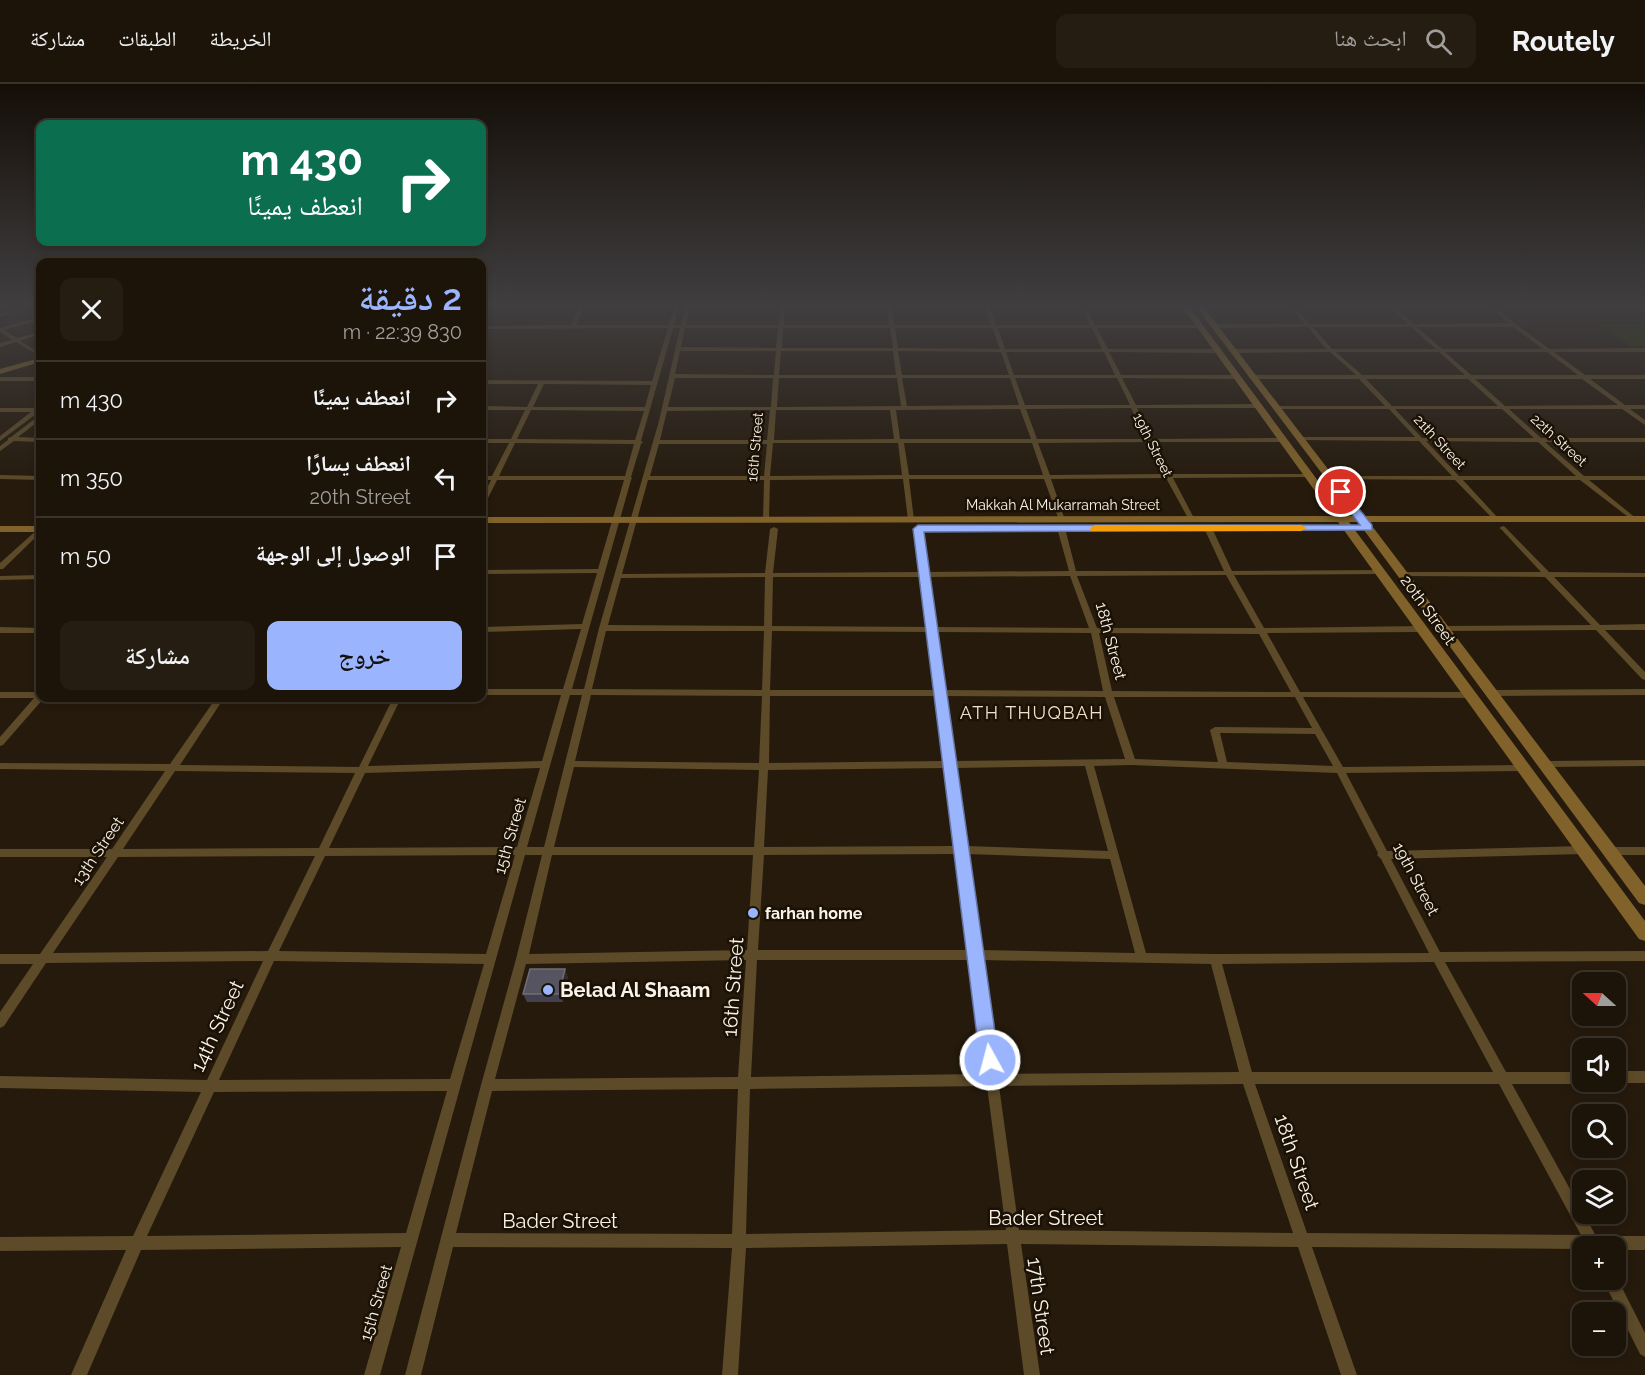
<!DOCTYPE html>
<html lang="ar">
<meta charset="utf-8">
<style>
body{margin:0;font-family:Raleway,"Noto Naskh Arabic",sans-serif;background:#251d12;color:#f1f3f6;direction:rtl;height:100vh;display:flex;flex-direction:column;font-size:22px;white-space:nowrap}
*{box-sizing:border-box;margin:0}
p{font-size:20px;color:#a09e9c}
.icon{flex:none;width:33px;height:33px;fill:none;stroke:currentColor;stroke-width:2;stroke-linecap:round;stroke-linejoin:round}
.map{position:relative;flex:1;overflow:hidden;direction:ltr}
.side{position:absolute;left:36px;top:174px;width:450px;height:444px;display:flex;flex-direction:column;background:#1c1409;border-radius:12px;box-shadow:0 3px 9px #0003,0 0 0 2px #3a332a;direction:rtl}
.side>*{flex:none}
.hud{position:absolute;left:36px;top:36px;width:450px;height:126px;border-radius:12px;box-shadow:0 3px 9px #0003,0 0 0 2px #3a332a;direction:rtl;background:#0b6e4f;color:#fff;overflow:hidden}
.needle{width:39px;rotate:291deg}
.tools{position:absolute;left:1572px;top:888px;display:grid;gap:12px}
.tools a{display:grid;place-items:center;width:54px;height:54px;border-radius:12px;background:#1c1409;box-shadow:0 3px 9px #0003,0 0 0 2px #3a332a;font-size:30px}
.pin{position:absolute;display:grid;place-items:center;width:51px;height:51px;color:#fff;margin:-26px;border:3px solid #fff;border-radius:50%;box-shadow:0 2px 6px #0007}
.me{position:absolute;width:66px;margin:-33px;rotate:353deg;stroke-linejoin:round;filter:drop-shadow(0 0 4px #0008)}
.turn{display:flex;align-items:center;gap:21px;height:126px;padding:0 24px;font-size:27px}
.turn .icon{width:78px;height:78px;stroke-width:2.5}
.turn b{display:block;font-size:42px;line-height:51px}
.round{display:grid;place-items:center;flex:none;width:63px;height:63px;border-radius:12px;background:#251d12}
.overview{display:flex;align-items:center;justify-content:space-between;height:102px;padding:0 24px}
h1{font-size:36px;font-weight:600;line-height:45px;color:#9ab5fd}
.button{display:flex;gap:12px;margin-top:auto;padding:12px 24px}
.button a{flex:1;height:69px;border-radius:12px;background:#9ab5fd;color:#111;font-size:24px;font-weight:600;line-height:69px;text-align:center}
.button a+a{background:#251d12;color:#f1f3f6}
ul{padding:0;list-style:none}
li{display:flex;align-items:center;gap:18px;height:78px;padding:0 24px;border-top:2px solid #3a332a}
li div{flex:1}
li b{display:block;font-size:22px}
li em{font-style:normal}
header{display:flex;align-items:center;gap:36px;box-sizing:border-box;height:84px;padding:0 30px;background:#1c1409;border-bottom:2px solid #3a332a}
header strong{font-size:28px}
nav{display:flex;gap:33px;margin-inline-start:auto;font-size:21px}
.search{width:420px;height:54px;background:#251d12;display:flex;align-items:center;gap:15px;box-sizing:border-box;padding:0 21px;border-radius:12px;color:#a09e9c;font-size:22px}
.map>svg:first-child{display:block}
.green{fill:#263300}
.lines{fill:none;stroke-linecap:round;stroke-linejoin:round}
.street{fill:#5c4a28;fill-rule:evenodd}
.secondary{fill:#80622a;fill-rule:evenodd}
.wall{fill:#434050}
.shaded-wall{fill:#2f292e}
.building{fill:#565460;stroke:#706d76;stroke-width:1.5}
.route{fill:#9ab5fd;stroke:#6476a4;stroke-width:1.5}
.slow{fill:#f59e0b}
.poi-dot{fill:#9ab5fd;stroke:#1b1104;stroke-width:2}
.labels{text-anchor:middle;dominant-baseline:central;stroke-width:5;stroke-linejoin:round;paint-order:stroke}
.far-street-label{font-size:14px;fill:#faf3e9;stroke:#1b1104}
.street-label{font-size:16px;fill:#faf3e9;stroke:#1b1104}
.poi-label{font-size:16px;font-weight:bold;fill:#faf3e9;stroke:#1b1104;text-anchor:start}
.neighbourhood-label{font-size:18px;letter-spacing:1.5px;fill:#efe0cd;stroke:#1b1104}
.near-street-label{font-size:20px;fill:#faf3e9;stroke:#1b1104}
.near-poi-label{font-size:20px;font-weight:bold;fill:#faf3e9;stroke:#1b1104;text-anchor:start}
</style>
<header>
<strong>Routely</strong>
<div class="search"><svg class="icon" aria-label="search" viewBox="0 0 24 24"><circle cx="10" cy="10" r="6"/><path d="M15 15l6 6"/></svg>ابحث هنا</div>
<nav><a>الخريطة</a><a>الطبقات</a><a>مشاركة</a></nav>
</header>
<div class="map">
<svg width="1645" height="1291" viewBox="0 0 1645 1291">
<rect width="100%" height="100%" fill="#251a0c"/>
<polygon class="green" points="1599,240 1645,240 1645,262 1630,262"/>
<g class="lines">
<g class="street">
<polygon points="34,221 40,221 0,233 0,230"/>
<polygon points="482,221 526,221 524,222 482,222"/>
<path d="M580,221H584L576,241H669L675,221H679L674,241H681L686,221H690L686,241H779L781,221H785L784,241H889L887,221H891L894,241H991L985,221H989L996,241H1090L1081,221H1085L1095,241H1201L1202,242L1199,244H1097L1108,265H1216L1219,267L1216,269L1109,268L1121,291H1236L1239,293L1236,295L1122,294L1136,321L1257,320L1260,322L1257,324H1137L1152,355L1282,354L1285,356L1282,358H1154L1170,390H1309L1312,392L1311,393L1173,394L1195,436L1192,438L1189,436L1166,394L1051,395L1065,436L1062,438L1059,436L1044,395H909L914,436L911,438L908,436L903,395L770,396L769,436L766,438L763,436L764,396H648L622,490L765,489L770,445L774,443L778,445L773,489L920,488L914,445L918,443L922,445L928,488L1069,487L1057,444L1061,442L1065,444L1076,487H1224L1204,444L1208,442L1212,444L1232,487L1383,486V490H1380L1234,491L1264,544L1422,542L1426,545L1422,548L1267,549L1300,608H1470L1474,611L1470,614L1303,613L1343,683L1522,681L1525,682L1527,684L1525,686L1522,687L1346,689L1387,767L1584,762L1588,763L1589,766L1588,769L1584,770L1391,775L1440,868L1645,867V877L1445,878L1506,988H1582V998H1587L1582,1000H1512L1596,1152H1645V1166H1616V1162H1582V1165L1312,1163L1357,1291H1341L1298,1163L1021,1160L1040,1291H1024L1007,1160L746,1164L738,1291H722L732,1164L453,1163L421,1291H405L481,1001L516,875L542,771H525L380,1291H364L401,1163L141,1166L87,1291H71L126,1166L0,1167V1153L133,1152L201,1008L0,1004V992L207,996L263,877L46,879L4,942L0,944V928L33,880H0V870H40L107,773H0V765H112L165,687L0,685V679L170,680L216,614H224L180,681L359,683L393,614H401L368,682L542,677L561,611H482V605H563L581,545L482,548V543L582,540L597,489L482,490V486L598,485L624,396H497L485,420L482,422V414L491,396H482V392H492L509,359H482V355H511L525,326H482V322L527,323L538,300H482V296L652,297L668,244L482,245V242L571,241ZM673,244H680L659,337L599,544L584,605H572L631,396L632,394L631,393L641,360L643,358L641,357ZM685,244H778L776,264L681,263ZM783,244H890L893,264H782ZM895,244H992L1000,265L898,264ZM998,244H1092L1102,265H1005ZM680,267H776L774,291L675,290ZM781,267H893L896,291H779ZM898,267L1001,268L1009,291H902ZM1006,268H1104L1115,291H1014ZM675,294H773L771,323H668ZM779,294H897L901,322L777,323ZM902,294H1010L1019,321L907,322ZM1015,294H1117L1130,321H1025ZM544,300L651,301L645,323H533ZM1131,324L1146,355H1037L1026,325ZM1020,325L1031,355H900L896,326ZM531,326L644,327L635,356L517,355ZM770,326L767,356H660L667,327ZM776,326H890L894,355L774,356ZM1148,358L1164,390L1050,391L1038,359ZM515,359L634,360L625,392H499ZM773,359H898L902,391L770,392ZM904,359H1032L1043,391H909ZM659,360H767L764,392H650ZM1226,491L1256,544H1097L1077,492ZM1070,492L1089,544L935,543L928,493ZM765,493L764,542L608,541L621,494ZM773,493H921L927,543L772,542ZM606,547H764L762,606L592,605ZM772,547L928,548L935,606H770ZM936,548L1091,549L1103,607L944,606ZM1099,549L1259,550L1291,608L1112,607ZM570,611H582L544,763H527ZM591,611L762,612L759,679L575,677ZM770,612H936L945,677L769,679ZM945,612L1105,613L1125,675L954,677ZM1114,613H1295L1312,644L1215,643L1210,646L1218,678L1135,675ZM1220,649L1315,650L1333,682L1227,678ZM1131,681L1337,689L1378,769L1377,771L1381,775L1429,869L1215,870L1146,869L1094,682ZM1085,682L1108,767L966,762L955,684ZM574,683L759,686L754,763H554ZM540,684L517,763L329,764L365,689ZM946,684L956,762L764,763L768,686ZM175,687L355,689L319,764L123,765ZM957,770L969,866H758L764,771ZM967,770L1110,775L1135,869L980,866ZM515,771L486,870L279,867L325,772ZM552,771H753L747,866L529,870ZM315,772L268,867L53,869L118,773ZM746,876L738,993L495,995L526,880ZM757,876H970L985,990L751,993ZM982,876L1211,880L1239,988L998,990ZM274,877L484,880L450,995L219,996ZM1434,878L1493,988H1252L1222,880ZM1243,1000L1293,1149L1019,1146L999,1002ZM1255,1000H1499L1581,1151L1307,1149ZM987,1002L1006,1146L746,1150L750,1005ZM738,1005L732,1150L456,1149L492,1007ZM447,1007L406,1149L147,1152L214,1008Z"/>
<path d="M1289,221H1293L1310,240H1408L1388,221H1393L1414,240L1509,239L1486,221H1491L1549,265L1645,264V268H1554L1585,291H1645V295H1590L1625,321H1645V325H1630L1645,336V341L1622,325H1509L1541,354H1645V358H1545L1584,392H1645V396H1589L1637,435L1636,436H1632L1580,396H1463L1498,434L1499,435L1496,437L1494,436L1455,396L1328,395L1327,394L1330,392H1452L1419,357L1297,356V354L1299,353H1415L1389,325H1274V323L1276,322H1385L1359,295H1251L1248,293L1251,291H1356L1330,268L1232,269L1229,267L1232,265H1326L1308,243L1213,244L1210,242L1213,240H1305ZM1313,243H1411L1436,265H1332ZM1417,243H1513L1543,265H1442ZM1336,268H1439L1465,291H1362ZM1445,268H1547L1578,291H1471ZM1366,295H1468L1498,322H1392ZM1475,295H1582L1618,321L1505,322ZM1395,325H1502L1534,354H1422ZM1426,357L1538,358L1576,392H1459Z"/>
<polygon points="40,233 40,236 4,246 17,254 40,248 40,250 20,257 40,269 40,272 16,258 0,263 0,259 12,256 0,248 0,244"/>
<rect x="0" y="293" width="40" height="4"/>
<polygon points="40,322 40,327 0,357 0,352 31,328 0,328 0,324 36,324"/>
<polygon points="40,331 40,336 18,353 40,354 40,358 14,357 0,367 0,362 8,356 8,354 11,353"/>
<polygon points="0,391 40,392 40,396 0,395"/>
<polygon points="1503,442 1505,443 1549,488 1645,489 1645,493 1554,493 1600,541 1645,540 1645,546 1605,546 1645,588 1645,596 1642,595 1596,546 1442,547 1441,545 1445,542 1591,541 1545,493 1403,492 1399,490 1403,488 1541,488 1501,445 1499,444"/>
<polygon points="40,444 40,449 3,485 0,485 0,479 38,445"/>
<polygon points="40,491 40,495 0,496 0,492"/>
<polygon points="0,543 40,544 40,549 0,549"/>
<polygon points="1645,605 1645,611 1493,612 1489,609 1493,606"/>
<polygon points="0,608 40,608 40,614 44,614 3,661 0,662 0,653 34,614 0,614"/>
<polygon points="1645,676 1645,682 1547,683 1544,682 1542,680 1544,678 1547,677"/>
<polygon points="1610,763 1645,763 1645,771 1610,771 1606,770 1605,767 1606,764"/>
<polygon points="1616,987 1645,987 1645,999 1616,999 1612,998 1616,998"/>
<polygon points="1616,1192 1645,1249 1645,1273 1640,1270 1603,1196 1616,1196"/>
</g>
<g class="secondary">
<polygon points="1181,221 1188,221 1344,432 1354,432 1195,221 1202,221 1364,432 1645,432 1645,438 1369,438 1645,802 1645,821 1639,819 1358,438 1349,438 1645,837 1645,857 1639,855 1338,438 482,439 482,433 1333,432"/>
<polygon points="40,274 40,278 0,290 0,285"/>
<rect x="0" y="442" width="40" height="6"/>
</g>
</g>
<polygon class="wall" points="565,885 568,894 563,918 527,918 523,910"/>
<polygon class="shaded-wall" points="565,885 568,894 563,918 559,910"/>
<polygon class="building" points="530,885 565,885 559,910 523,910"/>
<linearGradient id="sky" x2="0" y2="1"><stop stop-color="#140e07"/><stop offset="0.55" stop-color="#403e40"/><stop offset="1" stop-color="#403e40" stop-opacity="0"/></linearGradient>
<rect width="1645" height="402" fill="url(#sky)"/>
<polygon class="route" points="1337,406 1344,406 1372,441 1372,446 924,448 999,976 996,982 990,985 983,982 980,976 913,445 918,441 1360,441 1335,408"/>
<polygon class="slow" points="1095,441 1301,441 1307,444 1301,447 1091,447 1090,444"/>
<g class="poi-dot">
<circle cx="753" cy="829" r="6"/>
<circle cx="548" cy="906" r="6"/>
</g>
<g class="labels">
<g class="far-street-label">
<text transform="translate(1559 356) rotate(42)">22th Street</text>
<text transform="translate(1440 358) rotate(47)">21th Street</text>
<text transform="translate(1153 361) rotate(63)">19th Street</text>
<text transform="translate(755 363) rotate(-85)">16th Street</text>
<text x="1063" y="421">Makkah Al Mukarramah Street</text>
</g>
<g class="street-label">
<text transform="translate(1428 526) rotate(54)">20th Street</text>
<text transform="translate(1111 557) rotate(75)">18th Street</text>
<text transform="translate(510 752) rotate(-74)">15th Street</text>
<text transform="translate(98 767) rotate(-56)">13th Street</text>
<text transform="translate(1416 795) rotate(62)">19th Street</text>
<text transform="translate(376 1219) rotate(-74)">15th Street</text>
</g>
<g class="poi-label">
<text x="765" y="829">farhan home</text>
</g>
<g class="neighbourhood-label">
<text x="1032" y="628">ATH THUQBAH</text>
</g>
<g class="near-street-label">
<text transform="translate(733 903) rotate(-86)">16th Street</text>
<text transform="translate(217 942) rotate(-65)">14th Street</text>
<text transform="translate(1297 1078) rotate(71)">18th Street</text>
<text x="1046" y="1134">Bader Street</text>
<text x="560" y="1137">Bader Street</text>
<text transform="translate(1041 1222) rotate(82)">17th Street</text>
</g>
<g class="near-poi-label">
<text x="560" y="906">Belad Al Shaam</text>
</g>
</g>
</svg>
<div class="tools">
<a><svg class="needle" viewBox="-14 -14 28 28"><path d="M0-13l5 13h-10z" fill="#e53935"/><path d="M0 13l5-13h-10z" fill="#a09e9c"/></svg></a>
<a><svg class="icon" aria-label="sound" viewBox="0 0 24 24"><path d="M4 9h4l5-4v14l-5-4H4zM17 9q2 3 0 6"/></svg></a>
<a><svg class="icon" aria-label="search" viewBox="0 0 24 24"><circle cx="10" cy="10" r="6"/><path d="M15 15l6 6"/></svg></a>
<a><svg class="icon" aria-label="layers" viewBox="0 0 24 24"><path d="M12 4l9 5-9 5-9-5zM3 14l9 5 9-5"/></svg></a>
<a>+</a>
<a>−</a>
</div>
<div class="pin" style="left:1341px;top:408px;background:#d93025"><svg class="icon" aria-label="arrive" viewBox="0 0 24 24"><path d="M6 21V4h12l-3 4 3 4H6"/></svg></div>
<svg class="me" style="left:990px;top:976px" viewBox="-20 -20 40 40"><circle r="17" fill="#9ab5fd" stroke="#fff" stroke-width="3"/><path d="M0-11L8 9 0 5-8 9z" fill="#fff"/></svg>
<div class="hud">
<div class="turn"><svg class="icon" aria-label="right" viewBox="0 0 24 24"><path d="M7 20v-9h11M14 6l5 5-5 5"/></svg><div><b>430 m</b>انعطف يمينًا</div></div>
</div>
<section class="side">
<div class="overview"><div><h1>2 دقيقة</h1><p>830 m · 22:39</p></div><a class="round"><svg class="icon" aria-label="close" viewBox="0 0 24 24"><path d="M6 6l12 12M18 6L6 18"/></svg></a></div>
<ul>
<li><svg class="icon" aria-label="right" viewBox="0 0 24 24"><path d="M7 20v-9h11M14 6l5 5-5 5"/></svg><div><b>انعطف يمينًا</b></div><em>430 m</em></li>
<li><svg class="icon" aria-label="left" viewBox="0 0 24 24"><path d="M17 20v-9H6M10 6l-5 5 5 5"/></svg><div><b>انعطف يسارًا</b><p>20th Street</p></div><em>350 m</em></li>
<li><svg class="icon" aria-label="arrive" viewBox="0 0 24 24"><path d="M6 21V4h12l-3 4 3 4H6"/></svg><div><b>الوصول إلى الوجهة</b></div><em>50 m</em></li>
</ul>
<div class="button"><a>خروج</a><a>مشاركة</a></div>
</section>
</div>
